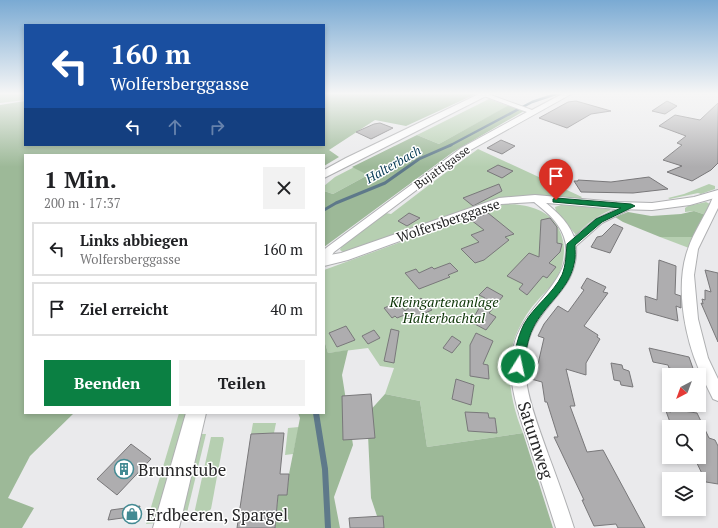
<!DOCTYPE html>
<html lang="de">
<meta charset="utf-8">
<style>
body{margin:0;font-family:"PT Serif",serif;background:#f2f2f2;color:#202124;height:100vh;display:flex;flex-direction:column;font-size:15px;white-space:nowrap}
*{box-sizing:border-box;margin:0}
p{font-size:13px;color:#757577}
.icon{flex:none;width:22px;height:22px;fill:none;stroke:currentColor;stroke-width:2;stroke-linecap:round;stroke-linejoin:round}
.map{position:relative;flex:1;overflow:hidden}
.side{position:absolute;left:24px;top:154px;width:301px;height:260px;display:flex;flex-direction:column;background:#fff;border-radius:0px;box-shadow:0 2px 6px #0003}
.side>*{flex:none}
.banner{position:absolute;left:24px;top:24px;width:301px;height:122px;border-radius:0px;box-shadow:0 2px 6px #0003;background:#1a4fa0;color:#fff;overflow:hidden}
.needle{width:26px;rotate:221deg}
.controls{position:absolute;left:662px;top:368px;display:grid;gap:8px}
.controls a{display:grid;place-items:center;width:44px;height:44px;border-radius:0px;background:#fff;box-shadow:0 2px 6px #0003;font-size:20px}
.pin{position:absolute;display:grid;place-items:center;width:34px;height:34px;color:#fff;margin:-41px -17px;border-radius:50% 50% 50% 0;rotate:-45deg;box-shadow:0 0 4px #0007}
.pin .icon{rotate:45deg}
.me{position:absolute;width:44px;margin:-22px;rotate:10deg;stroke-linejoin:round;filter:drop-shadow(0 0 3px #0008)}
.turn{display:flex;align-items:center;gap:14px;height:84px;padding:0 20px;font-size:18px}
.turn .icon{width:52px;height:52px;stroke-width:2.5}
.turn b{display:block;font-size:28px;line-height:34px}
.lanes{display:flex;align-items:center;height:38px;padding:0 20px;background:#0003;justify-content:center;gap:20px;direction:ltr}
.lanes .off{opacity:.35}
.round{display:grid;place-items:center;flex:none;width:42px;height:42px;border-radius:0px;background:#f2f2f2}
.head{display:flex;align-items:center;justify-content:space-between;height:68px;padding:0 20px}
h1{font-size:24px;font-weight:700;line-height:30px}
.cta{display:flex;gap:8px;margin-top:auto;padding:8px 20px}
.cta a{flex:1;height:46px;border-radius:0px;background:#0b8043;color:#fff;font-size:16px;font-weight:700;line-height:46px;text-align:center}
.cta a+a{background:#f2f2f2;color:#202124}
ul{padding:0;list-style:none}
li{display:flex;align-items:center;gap:12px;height:54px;margin:0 8px 6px;padding:0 12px;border:2px solid #e0e0e0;border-radius:0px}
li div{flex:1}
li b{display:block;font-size:15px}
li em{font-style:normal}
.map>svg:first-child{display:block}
.green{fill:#b6cfb1}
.forest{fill:#9db998}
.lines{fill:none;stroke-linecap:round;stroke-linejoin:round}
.stream-far2{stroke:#5e798a;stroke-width:2.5}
.stream-far1{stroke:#5e798a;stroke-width:3}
.stream{stroke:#5e798a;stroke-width:6}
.building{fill:#aeadaf;stroke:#79787a}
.minor-casing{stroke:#afb0b2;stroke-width:2}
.tertiary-casing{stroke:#afb0b2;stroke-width:2}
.secondary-casing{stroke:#afb0b2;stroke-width:2}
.minor{fill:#fff;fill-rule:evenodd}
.tertiary{fill:#fff;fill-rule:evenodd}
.secondary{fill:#fff;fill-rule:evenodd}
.route{fill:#0b8043;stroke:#07532c}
.labels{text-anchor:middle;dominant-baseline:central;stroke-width:3;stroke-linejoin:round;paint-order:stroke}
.far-street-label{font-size:12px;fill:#262627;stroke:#fff}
.far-water-label{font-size:13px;font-style:italic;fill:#063a54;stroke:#fff}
.street-label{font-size:14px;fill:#262627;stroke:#fff}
.park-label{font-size:14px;font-style:italic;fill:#0c3406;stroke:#fff}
.near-street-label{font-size:17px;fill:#262627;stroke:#fff}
.near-poi-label{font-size:17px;fill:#262627;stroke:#fff;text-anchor:start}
</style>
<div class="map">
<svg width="718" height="528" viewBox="0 0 718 528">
<rect width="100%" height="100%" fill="#eaeaec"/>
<g class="green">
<polygon points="0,93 25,93 25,100 0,103"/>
<polygon points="489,99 508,106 439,144 417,135"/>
<polygon points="395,146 368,175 333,194 324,191 324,186 335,177"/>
<polygon points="478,149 582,197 579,200 520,196 496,199 347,252 343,252 340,250 341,247 386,213 391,214 429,185"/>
<polygon points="709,184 715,186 715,189 701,194 698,193 670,199 668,198 684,194"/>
<polygon points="706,202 710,204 706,215 694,211 685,212 685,208 688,206"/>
<path d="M505,204C524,204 545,208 556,224C561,232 564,241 564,250C563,282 546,288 529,311C522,321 516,333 513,344C505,372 512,407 523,433L427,447L420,401L385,394L394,368L380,366L368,348L328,353L324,339V270Z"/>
<path d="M561,205L610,209L611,210C597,216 587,223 576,235L556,211L555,207Z"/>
<polygon points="660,237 693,237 689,248"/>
<polygon points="179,413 188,413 157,523 146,524"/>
<polygon points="253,423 276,423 274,433 251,434"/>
<polygon points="299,427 293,454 285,455 288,428"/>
<polygon points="201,434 206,434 186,517 180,517"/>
<polygon points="211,437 223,437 224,439 211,509 207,513 194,514"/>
</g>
<g class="forest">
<polygon points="324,93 478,93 406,126 375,120 329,150 339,157 324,166 324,155 25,155 25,413 74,413 30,456 8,498 34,508 22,528 0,528 0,105 25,101 25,145 324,145"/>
<polygon points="509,105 524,111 453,152 324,247 324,191 333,194 368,175 352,167 417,135 439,144"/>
<polygon points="694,211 706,215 693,237 660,237 623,222 615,217 628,212 651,216 681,214"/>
<polygon points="324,339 328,353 348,350 342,375 353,445 334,497 340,528 275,528 278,495 287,494 289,474 300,418 298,413 324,413"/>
<polygon points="385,394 420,401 427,447 523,433 553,528 381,528 371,498 367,414"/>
</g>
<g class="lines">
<polyline class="stream-far2" points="449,146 532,102 559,93"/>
<polyline class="stream-far1" points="324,210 336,203 385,183 419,159 451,145"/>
<polyline class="stream" points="316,413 325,469 328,528"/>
</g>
<g class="building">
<polygon points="576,101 611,111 591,114 567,128 539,118 568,102"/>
<polygon points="667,101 677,106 665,114 652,111"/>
<polygon points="718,103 718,163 711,170 692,181 667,172 682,166 663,160 682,145 677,143 686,136 659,126 675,115 700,120"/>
<polygon points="380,123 393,128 371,139 356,132 374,124"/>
<polygon points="501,140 515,146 502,154 487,148"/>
<polygon points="498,165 513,171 502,178 487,171"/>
<polygon points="649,177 668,189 633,193 581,192 574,181 578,181 578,180 611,182"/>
<polygon points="499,184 502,191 473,206 463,198"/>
<polygon points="409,213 420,218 407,226 398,221"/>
<polygon points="488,213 514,234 505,237 509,240 484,260 475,263 461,249 479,242 471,235 484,230 471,220"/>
<polygon points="550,218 557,227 557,243 562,244 560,252 549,263 556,267 547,278 543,276 527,295 519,289 523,284 507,276 529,253 539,257 541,220"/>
<polygon points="614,224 623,228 610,253 591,247 597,237 602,236"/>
<polygon points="659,260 676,266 675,294 681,296 681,308 676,306 678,321 646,312 645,296 657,300"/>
<polygon points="450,263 458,271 448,275 450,277 419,289 405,273 416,269 419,273 432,267 434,269"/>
<polygon points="705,270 718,273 718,342 701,303 703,304 702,299 705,300 705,290 711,292"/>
<polygon points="587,278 606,287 603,292 608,293 584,326 598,335 597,337 600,339 586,363 586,375 566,369 575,406 570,406 587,452 603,450 645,528 618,528 616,524 594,526 582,500 584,500 554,437 558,437 547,402 545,402 542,382 531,379 531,363 538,364 544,338 538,336 544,324 558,306 568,312 584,290 581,288"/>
<polygon points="487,287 503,296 489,313 496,317 486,330 471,322 485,298 479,295"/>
<polygon points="421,298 432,310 411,319 407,314 397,318 395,316 392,318 384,308 398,302 405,311"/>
<polygon points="346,326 355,340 337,347 329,333"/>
<polygon points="391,329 399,331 394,363 384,361"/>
<polygon points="374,330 380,338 368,344 362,336"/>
<polygon points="476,333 493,341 483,364 488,365 489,379 470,376 470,345"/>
<polygon points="452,336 461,342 452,353 443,348"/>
<polygon points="649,348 689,357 695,374 669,368 668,365 653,362"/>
<polygon points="611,363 622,365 623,369 629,371 633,387 621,385 620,381 614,380"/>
<polygon points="456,379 474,385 471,405 452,399"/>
<polygon points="371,394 375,438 343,440 342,396"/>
<polygon points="669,409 697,413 709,438 715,440 718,446 718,484 706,482 694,457 699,457 699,427 679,427 671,425 666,411 671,412"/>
<polygon points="465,412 488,413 489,418 495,418 497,433 468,431"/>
<polygon points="274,433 284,433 280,474 289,474 287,495 278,495 275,528 237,528 251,434"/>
<polygon points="131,444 151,459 117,495 97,479"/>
<polygon points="140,506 137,516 108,520 111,510"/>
<polygon points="383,516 384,528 350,528 349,518"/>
</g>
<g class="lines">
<defs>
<g id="minor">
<polygon points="564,93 573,93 467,152 334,252 328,261 324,262 324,250 326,248 461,148 527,112 484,96 484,94 488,94 532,110"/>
<path d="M718,194V208L698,249L694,275L698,319L708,358L718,379V401L713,399C706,385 699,371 694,357C683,325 676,282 688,249C694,231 706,215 713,197Z"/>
<path d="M536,196L539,197C553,209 567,219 574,237L596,219L628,204H634L636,206L602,223L576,246C579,287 544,301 531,333C515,372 535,416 548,454C557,478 566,503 574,528H556C547,500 538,472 529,444C521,420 512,396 511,371C511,354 514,338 523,324C540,294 586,264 557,224C551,215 541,208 533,201L531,199L533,197Z"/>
</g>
<polygon id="tertiary" points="718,190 718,197 690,205 652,210 617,209 535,202 501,204 348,260 324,266 324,256 341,253 499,198 535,195 617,202 652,203 694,197"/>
<g id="secondary">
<polygon points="481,93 492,93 324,178 324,170 346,158"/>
<polygon points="186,413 206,413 179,528 153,528"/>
</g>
</defs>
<use href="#minor" class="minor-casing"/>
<use href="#tertiary" class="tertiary-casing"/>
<use href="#secondary" class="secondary-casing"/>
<use href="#minor" class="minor"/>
<use href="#tertiary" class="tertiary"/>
<use href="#secondary" class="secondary"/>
</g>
<linearGradient id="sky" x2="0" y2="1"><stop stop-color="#7aaad3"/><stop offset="0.56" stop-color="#f6f6f6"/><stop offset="1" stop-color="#f6f6f6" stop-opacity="0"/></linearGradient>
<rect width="718" height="167" fill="url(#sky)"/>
<path class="route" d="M556,198L631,204L635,206L602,222L575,245C575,251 576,258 574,264C569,290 544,305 533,328C527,340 526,353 523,366L522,370L518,371L514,370L512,366C515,352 517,338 524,324C534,306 553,294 562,275C566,265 566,255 567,244L596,219L621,208L553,202V199Z"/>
<defs>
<symbol id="building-ring" viewBox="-11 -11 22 22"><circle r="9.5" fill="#fff" stroke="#438a93" stroke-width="1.5"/><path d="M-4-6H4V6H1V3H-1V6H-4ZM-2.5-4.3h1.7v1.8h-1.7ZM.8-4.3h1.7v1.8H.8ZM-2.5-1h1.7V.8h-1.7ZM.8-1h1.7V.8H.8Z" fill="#438a93"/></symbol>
<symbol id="shop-ring" viewBox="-11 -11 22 22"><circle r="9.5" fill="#fff" stroke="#438a93" stroke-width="1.5"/><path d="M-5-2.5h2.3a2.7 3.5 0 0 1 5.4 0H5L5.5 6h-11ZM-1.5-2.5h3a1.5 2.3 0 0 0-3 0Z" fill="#438a93"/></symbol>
</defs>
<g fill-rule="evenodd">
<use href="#building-ring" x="113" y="458" width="22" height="22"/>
<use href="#shop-ring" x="121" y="503" width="22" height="22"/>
</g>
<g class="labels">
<g class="far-street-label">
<text transform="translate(442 167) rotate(-36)">Bujattigasse</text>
</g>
<g class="far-water-label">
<text transform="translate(393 164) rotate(-30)">Halterbach</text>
</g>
<g class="street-label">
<text transform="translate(448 220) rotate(-19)">Wolfersberggasse</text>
</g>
<g class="park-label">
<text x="444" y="301">Kleingartenanlage<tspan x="444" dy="16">Halterbachtal</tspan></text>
</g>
<g class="near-street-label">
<text transform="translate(536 440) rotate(72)">Saturnweg</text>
</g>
<g class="near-poi-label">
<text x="138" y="469">Brunnstube</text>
<text x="146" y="514">Erdbeeren, Spargel</text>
</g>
</g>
</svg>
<div class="controls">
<a><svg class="needle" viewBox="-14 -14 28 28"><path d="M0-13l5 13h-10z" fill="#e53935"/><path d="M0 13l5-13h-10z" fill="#757577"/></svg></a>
<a><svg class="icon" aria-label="search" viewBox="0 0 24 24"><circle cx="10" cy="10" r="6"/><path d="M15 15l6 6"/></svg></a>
<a><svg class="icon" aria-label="layers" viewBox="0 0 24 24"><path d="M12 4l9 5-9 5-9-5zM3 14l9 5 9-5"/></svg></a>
</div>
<div class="pin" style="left:556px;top:200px;background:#d93025"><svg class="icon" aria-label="arrive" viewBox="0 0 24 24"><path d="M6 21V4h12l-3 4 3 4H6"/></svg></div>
<svg class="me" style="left:518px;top:366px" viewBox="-20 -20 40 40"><circle r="17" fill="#0b8043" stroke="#fff" stroke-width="3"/><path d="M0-11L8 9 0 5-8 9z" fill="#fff"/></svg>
<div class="banner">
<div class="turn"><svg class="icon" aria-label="left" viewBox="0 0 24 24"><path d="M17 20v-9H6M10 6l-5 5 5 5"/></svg><div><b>160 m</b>Wolfersberggasse</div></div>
<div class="lanes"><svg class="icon" aria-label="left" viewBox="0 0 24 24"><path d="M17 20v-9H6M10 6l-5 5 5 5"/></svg><svg class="icon off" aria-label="ahead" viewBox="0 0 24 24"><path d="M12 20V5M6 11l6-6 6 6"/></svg><svg class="icon off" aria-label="right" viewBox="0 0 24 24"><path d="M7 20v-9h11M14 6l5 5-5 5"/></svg></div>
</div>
<section class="side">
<div class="head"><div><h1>1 Min.</h1><p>200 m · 17:37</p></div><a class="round"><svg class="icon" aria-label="close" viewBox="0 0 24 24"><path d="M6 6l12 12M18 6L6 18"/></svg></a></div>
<ul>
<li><svg class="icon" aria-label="left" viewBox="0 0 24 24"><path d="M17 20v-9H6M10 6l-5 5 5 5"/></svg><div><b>Links abbiegen</b><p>Wolfersberggasse</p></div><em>160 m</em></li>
<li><svg class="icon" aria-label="arrive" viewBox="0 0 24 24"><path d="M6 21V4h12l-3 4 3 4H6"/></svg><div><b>Ziel erreicht</b></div><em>40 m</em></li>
</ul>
<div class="cta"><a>Beenden</a><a>Teilen</a></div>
</section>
</div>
